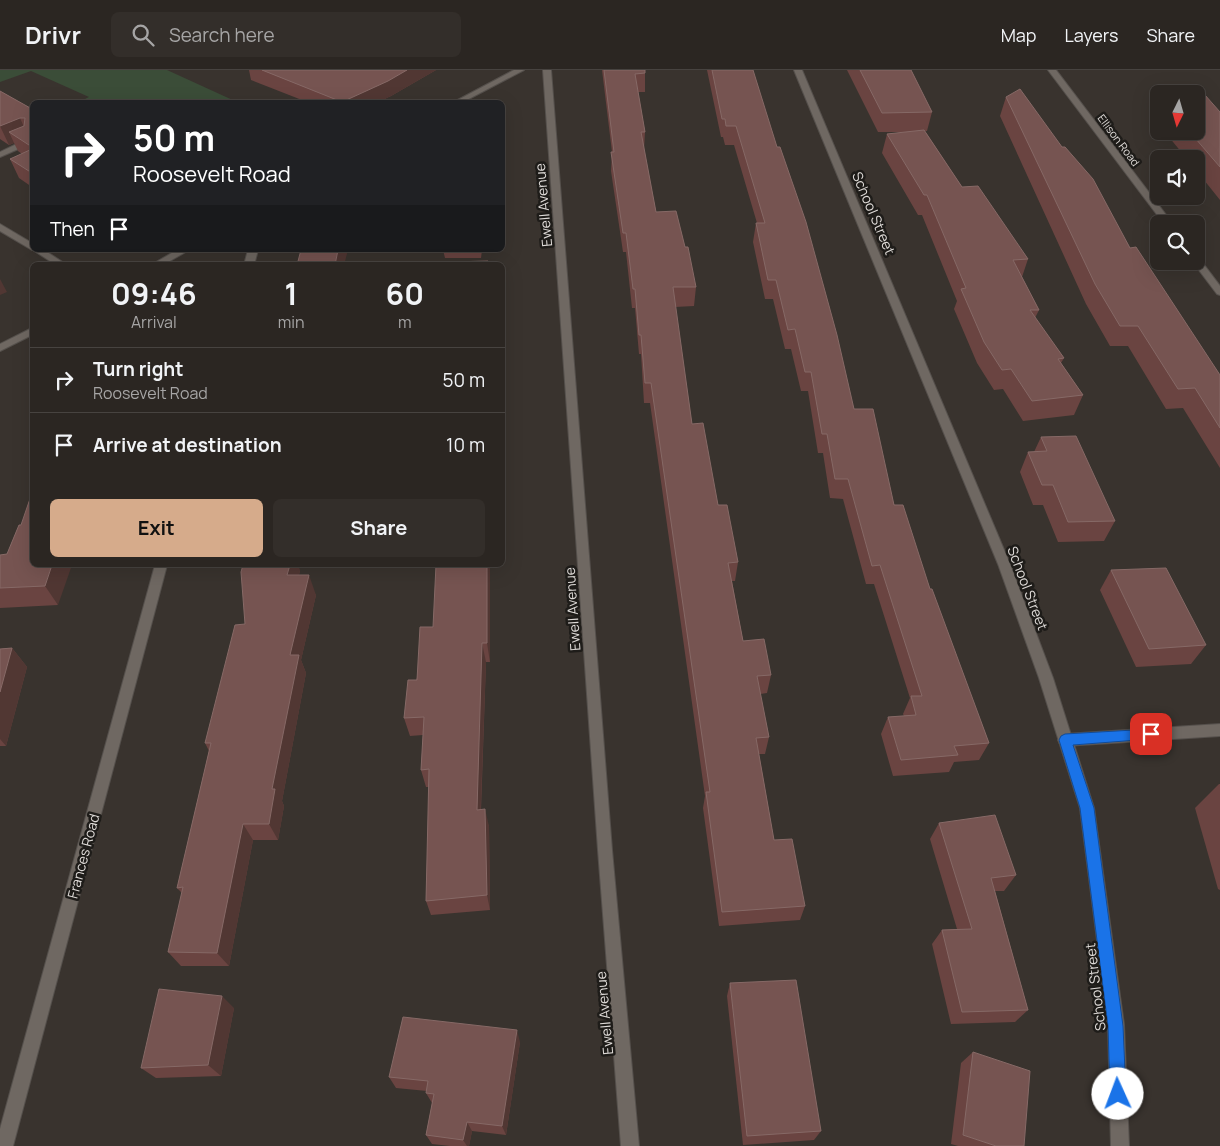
<!DOCTYPE html>
<style>
body{margin:0;font-family:Manrope,sans-serif;background:#332e2a;color:#f1f3f6;height:100vh;display:flex;flex-direction:column;font-size:19px;white-space:nowrap}
*{box-sizing:border-box;margin:0}
p{font-size:16px;color:#a6a5a5}
.icon{flex:none;width:28px;height:28px;fill:none;stroke:currentColor;stroke-width:2;stroke-linecap:round;stroke-linejoin:round}
.map{position:relative;flex:1;overflow:hidden}
.drawer{position:absolute;left:30px;top:192px;width:475px;height:305px;display:flex;flex-direction:column;background:#2b2622;border-radius:8px;box-shadow:0 5px 20px #0002,0 0 0 1px #474340}
.drawer>*{flex:none}
.guide{position:absolute;left:30px;top:30px;width:475px;height:152px;border-radius:8px;box-shadow:0 5px 20px #0002,0 0 0 1px #474340;background:#202124;color:#fff;overflow:hidden}
.needle{width:32px;rotate:185deg}
.fabs{position:absolute;left:1150px;top:15px;display:grid;gap:10px}
.fabs a{display:grid;place-items:center;width:55px;height:55px;border-radius:8px;background:#2b2622;box-shadow:0 5px 20px #0002,0 0 0 1px #474340;font-size:25px}
.pin{position:absolute;display:grid;place-items:center;width:42px;height:42px;color:#fff;margin:-21px;border-radius:10px;box-shadow:0 2px 8px #0006}
.me{position:absolute;width:55px;margin:-28px;rotate:358deg;stroke-linejoin:round;filter:drop-shadow(0 0 4px #0008)}
.turn{display:flex;align-items:center;gap:18px;height:105px;padding:0 20px;font-size:22px}
.turn .icon{width:65px;height:65px;stroke-width:2.5}
.turn b{display:block;font-size:35px;line-height:42px}
.then{display:flex;align-items:center;height:48px;padding:0 20px;background:#0003;gap:10px;font-size:19px}
.eta{display:flex;justify-content:space-evenly;align-items:center;height:85px;text-align:center}
.eta b{font-size:30px;font-weight:700;line-height:35px}
.cta{display:flex;gap:10px;margin-top:auto;padding:10px 20px}
.cta a{flex:1;height:58px;border-radius:8px;background:#d6ab8b;color:#111;font-size:20px;font-weight:700;line-height:58px;text-align:center}
.cta a+a{background:#332e2a;color:#f1f3f6}
ul{padding:0;list-style:none}
li{display:flex;align-items:center;gap:15px;height:65px;padding:0 20px;border-top:1px solid #474340}
li div{flex:1}
li b{display:block;font-size:19px}
li em{font-style:normal}
header{display:flex;align-items:center;gap:30px;box-sizing:border-box;height:70px;padding:0 25px;background:#2b2622;border-bottom:1px solid #474340}
header strong{font-size:24px}
nav{display:flex;gap:28px;margin-inline-start:auto;font-size:18px}
.search{width:350px;height:45px;background:#332e2a;display:flex;align-items:center;gap:12px;box-sizing:border-box;padding:0 18px;border-radius:8px;color:#a6a5a5;font-size:19px}
.map>svg:first-child{display:block}
.green{fill:#3b4d38}
.lines{fill:none;stroke-linecap:round;stroke-linejoin:round}
.street-casing{stroke:#55504c;stroke-width:2}
.secondary-casing{stroke:#55504c;stroke-width:2}
.street{fill:#6f6862;fill-rule:evenodd}
.secondary{fill:#6f6862;fill-rule:evenodd}
.wall{fill:#6a4441}
.shaded-wall{fill:#513733}
.building{fill:#765451;stroke:#866966}
.route{fill:#1a73e8;stroke:#114b97}
.labels{text-anchor:middle;dominant-baseline:central;stroke-width:5;stroke-linejoin:round;paint-order:stroke}
.far-street-label{font-size:11px;fill:#dedad7;stroke:#1e1c19}
.street-label{font-size:14px;fill:#dedad7;stroke:#1e1c19}
</style>
<header>
<strong>Drivr</strong>
<div class="search"><svg class="icon" aria-label="search" viewBox="0 0 24 24"><circle cx="10" cy="10" r="6"/><path d="M15 15l6 6"/></svg>Search here</div>
<nav><a>Map</a><a>Layers</a><a>Share</a></nav>
</header>
<div class="map">
<svg width="1220" height="1076" viewBox="0 0 1220 1076">
<rect width="100%" height="100%" fill="#39332e"/>
<polygon class="green" points="0,0 167,0 237,32 79,32 89,27 31,1 0,12"/>
<g class="lines">
<defs>
<g id="street">
<polygon points="514,0 524,0 463,32 454,32"/>
<polygon points="543,0 551,0 612,780 639,1076 621,1076 598,780"/>
<polygon points="1048,0 1056,0 1173,154 1164,154"/>
<polygon points="29,68 32,68 32,73 0,87 0,82"/>
<polygon points="0,154 32,173 32,180 0,161"/>
<polygon points="33,180 44,180 67,195 56,195"/>
<polygon points="177,180 189,180 163,195 151,195"/>
<polygon points="248,180 258,180 254,195 244,195"/>
<polygon points="1196,187 1199,188 1220,216 1220,225 1217,224 1192,191 1196,191"/>
<polygon points="32,258 32,265 0,281 0,274"/>
<polygon points="155,495 167,495 13,1076 0,1076 0,1059"/>
<polygon points="1220,654 1220,666 1065,676 1060,674 1058,670 1060,666 1065,664"/>
</g>
<polygon id="secondary" points="794,0 802,0 1010,494 1053,608 1094,738 1124,955 1129,1076 1111,1076 1108,955 1080,738 1039,608 998,494"/>
</defs>
<use href="#street" class="street-casing"/>
<use href="#secondary" class="secondary-casing"/>
<use href="#street" class="street"/>
<use href="#secondary" class="secondary"/>
</g>
<g class="wall">
<polygon points="249,0 436,0 391,26 378,32 307,32 251,10"/>
<polygon points="602,0 645,0 645,22 638,22 645,62 644,80 656,142 685,177 696,217 694,236 675,237 692,354 718,435 738,492 735,511 732,511 743,571 771,605 767,623 760,624 769,667 765,684 759,684 774,770 805,836 800,850 719,856 703,738 705,726 650,333 644,333 641,284 639,284 635,238 632,238 626,182 623,182 611,101 612,82"/>
<polygon points="707,0 753,0 854,339 930,519 989,673 979,690 954,692 949,702 893,706 881,664 888,647 904,646 903,644 910,628 874,514 866,514 843,429 830,428 823,383 818,383 808,321 801,321 791,279 785,279 773,229 765,229 753,172 756,153 757,153 734,75 725,75 723,67 721,67"/>
<polygon points="847,0 911,0 932,42 927,61 925,61 962,117 1028,189 1022,207 1039,240 1035,248 1064,288 1061,293 1083,325 1074,345 1023,351 1003,319 994,320 977,293 954,239 957,231 922,145 918,145 882,83 887,64 907,62 878,62"/>
<polygon points="0,21 32,39 32,117 19,108 10,89 22,84 18,81 14,73 9,75 0,69"/>
<polygon points="1006,27 1130,178 1220,305 1220,398 1183,338 1166,339 1128,276 1110,276 1086,234 1000,46"/>
<polygon points="1159,29 1159,55 1151,46"/>
<polygon points="1220,42 1220,130 1196,100 1196,89 1187,89 1164,61 1196,61"/>
<polygon points="443,180 482,180 481,188 445,188"/>
<polygon points="1041,367 1115,451 1104,471 1058,472 1043,435 1033,435 1020,402 1028,382 1034,382"/>
<polygon points="19,455 58,535 0,538 0,485 7,484"/>
<polygon points="490,495 490,592 486,592 481,740 489,756 490,840 431,845 426,831 429,717 426,717 421,700 423,665 410,666 404,648 433,557"/>
<polygon points="300,500 299,505 316,525 301,590 306,603 282,731 284,736 278,770 253,770 229,896 181,896 168,882 182,823 177,818 209,681 205,673 245,554"/>
<polygon points="1111,500 1206,575 1191,594 1136,597 1100,520"/>
<polygon points="12,578 27,597 6,676 0,676 0,579"/>
<polygon points="1219,714 1220,714 1220,820 1218,819 1195,738"/>
<polygon points="939,753 1016,805 1004,821 995,821 1028,940 1015,952 951,954 932,874 942,860 957,859 930,769"/>
<polygon points="730,913 821,1061 814,1070 743,1075 727,926"/>
<polygon points="234,938 221,1006 156,1008 141,998"/>
<polygon points="520,972 506,1065 472,1061 469,1076 450,1076 432,1074 426,1065 432,1033 426,1023 427,1021 396,1018 389,1007"/>
<polygon points="973,982 1024,1076 958,1076 951,1074 961,993"/>
</g>
<g class="shaded-wall">
<polygon points="407,0 436,0 391,26 378,32 342,32"/>
<polygon points="20,48 28,66 9,62 14,73 9,75 0,56"/>
<polygon points="338,180 348,180 344,195 335,195"/>
<polygon points="0,209 7,222 0,225"/>
<polygon points="52,495 72,495 58,535 45,516"/>
<polygon points="289,495 298,495 300,500 295,525 287,505"/>
<polygon points="487,495 490,495 490,592 487,573"/>
<polygon points="309,505 316,525 301,590 306,603 282,731 284,736 278,770 269,754 272,719 290,585"/>
<polygon points="482,573 486,592 480,757 477,740"/>
<polygon points="12,578 27,597 6,676 0,669 0,622"/>
<polygon points="485,739 489,756 490,840 487,825"/>
<polygon points="243,754 253,770 229,896 217,883"/>
<polygon points="222,926 234,938 221,1006 208,995"/>
<polygon points="517,960 520,972 506,1065 502,1056"/>
<polygon points="467,1052 472,1061 469,1076 467,1076 463,1070"/>
</g>
<g class="building">
<polygon points="262,0 407,0 388,11 342,32"/>
<polygon points="604,0 645,0 645,3 635,4 645,62 641,62 656,142 676,141 685,177 688,177 696,217 673,217 692,354 703,353 718,435 727,435 738,492 728,493 743,571 764,569 771,605 757,606 769,667 756,668 774,770 792,769 805,836 722,842 706,722 710,722 651,313 645,313 641,265 639,265 635,219 633,219 626,163 623,163 611,82 614,82"/>
<polygon points="712,0 753,0 777,77 780,77 806,152 837,265 854,339 873,339 894,435 903,435 930,519 932,519 989,673 954,676 958,685 901,690 888,647 916,645 911,626 922,626 880,495 872,496 848,409 835,409 827,364 822,364 811,302 805,302 795,259 788,260 776,210 768,210 756,153 765,153 736,56 726,56 725,49 722,49"/>
<polygon points="860,0 911,0 932,42 882,43"/>
<polygon points="1020,19 1062,77 1065,77 1093,109 1130,178 1136,177 1220,305 1220,358 1195,318 1178,319 1138,256 1120,256 1095,214 1006,27"/>
<polygon points="0,21 32,39 32,77 9,62 24,56 25,48 20,48 0,56"/>
<polygon points="1196,25 1205,25 1220,42 1220,97 1189,61 1196,61"/>
<polygon points="924,60 962,117 978,116 1028,189 1013,190 1039,240 1030,240 1064,288 1058,289 1083,325 1032,331 1011,299 1002,300 984,272 961,219 966,218 927,125 924,125 887,64"/>
<polygon points="32,79 32,103 10,89"/>
<polygon points="301,180 338,180 335,195 297,195"/>
<polygon points="488,191 488,195 450,195 451,192"/>
<polygon points="1076,366 1115,451 1068,452 1053,415 1042,415 1028,382 1047,381 1041,367"/>
<polygon points="32,423 32,495 52,495 45,516 0,518 0,485 7,484 19,455 21,455"/>
<polygon points="243,495 290,495 287,505 309,505 290,585 299,585 272,719 275,719 269,754 243,754 217,883 168,882 183,817 177,818 211,673 205,673 235,555 245,554 241,502"/>
<polygon points="436,495 487,495 487,573 482,573 477,740 485,739 487,825 426,831 429,699 421,700 424,647 404,648 408,610 417,610 420,557 433,557"/>
<polygon points="1166,498 1206,575 1149,579 1111,500"/>
<polygon points="12,578 0,622 0,579"/>
<polygon points="995,745 1016,805 991,808 1028,940 962,942 942,860 972,859 939,753"/>
<polygon points="796,910 821,1061 747,1066 730,913"/>
<polygon points="159,919 222,926 208,995 141,998"/>
<polygon points="403,947 517,960 502,1056 467,1052 463,1070 426,1065 434,1024 426,1023 428,1011 389,1007"/>
<polygon points="973,982 1030,1001 1024,1076 996,1076 963,1065"/>
</g>
<polygon class="route" points="1151,659 1156,660 1157,664 1156,668 1151,669 1073,675 1094,738 1123,956 1126,1024 1124,1030 1118,1032 1112,1030 1110,1024 1108,956 1080,738 1059,670 1061,666 1065,664"/>
<g class="labels">
<g class="far-street-label">
<text transform="translate(1119 70) rotate(53)">Ellison Road</text>
</g>
<g class="street-label">
<text transform="translate(543 135) rotate(-95)">Ewell Avenue</text>
<text transform="translate(874 143) rotate(67)">School Street</text>
<text transform="translate(1028 518) rotate(69)">School Street</text>
<text transform="translate(572 539) rotate(-94)">Ewell Avenue</text>
<text transform="translate(83 786) rotate(-75)">Frances Road</text>
<text transform="translate(1095 917) rotate(-97)">School Street</text>
<text transform="translate(604 943) rotate(-95)">Ewell Avenue</text>
</g>
</g>
</svg>
<div class="fabs">
<a><svg class="needle" viewBox="-14 -14 28 28"><path d="M0-13l5 13h-10z" fill="#e53935"/><path d="M0 13l5-13h-10z" fill="#a6a5a5"/></svg></a>
<a><svg class="icon" aria-label="sound" viewBox="0 0 24 24"><path d="M4 9h4l5-4v14l-5-4H4zM17 9q2 3 0 6"/></svg></a>
<a><svg class="icon" aria-label="search" viewBox="0 0 24 24"><circle cx="10" cy="10" r="6"/><path d="M15 15l6 6"/></svg></a>
</div>
<div class="pin" style="left:1151px;top:664px;background:#d93025"><svg class="icon" aria-label="arrive" viewBox="0 0 24 24"><path d="M6 21V4h12l-3 4 3 4H6"/></svg></div>
<svg class="me" style="left:1118px;top:1024px" viewBox="-20 -20 40 40"><circle r="19" fill="#fff"/><path d="M0-13L10 11 0 6-10 11z" fill="#1a73e8"/></svg>
<div class="guide">
<div class="turn"><svg class="icon" aria-label="right" viewBox="0 0 24 24"><path d="M7 20v-9h11M14 6l5 5-5 5"/></svg><div><b>50 m</b>Roosevelt Road</div></div>
<div class="then">Then<svg class="icon" aria-label="arrive" viewBox="0 0 24 24"><path d="M6 21V4h12l-3 4 3 4H6"/></svg></div>
</div>
<section class="drawer">
<div class="eta">
<div><b>09:46</b><p>Arrival</p></div>
<div><b>1</b><p>min</p></div>
<div><b>60</b><p>m</p></div>
</div>
<ul>
<li><svg class="icon" aria-label="right" viewBox="0 0 24 24"><path d="M7 20v-9h11M14 6l5 5-5 5"/></svg><div><b>Turn right</b><p>Roosevelt Road</p></div><em>50 m</em></li>
<li><svg class="icon" aria-label="arrive" viewBox="0 0 24 24"><path d="M6 21V4h12l-3 4 3 4H6"/></svg><div><b>Arrive at destination</b></div><em>10 m</em></li>
</ul>
<div class="cta"><a>Exit</a><a>Share</a></div>
</section>
</div>
